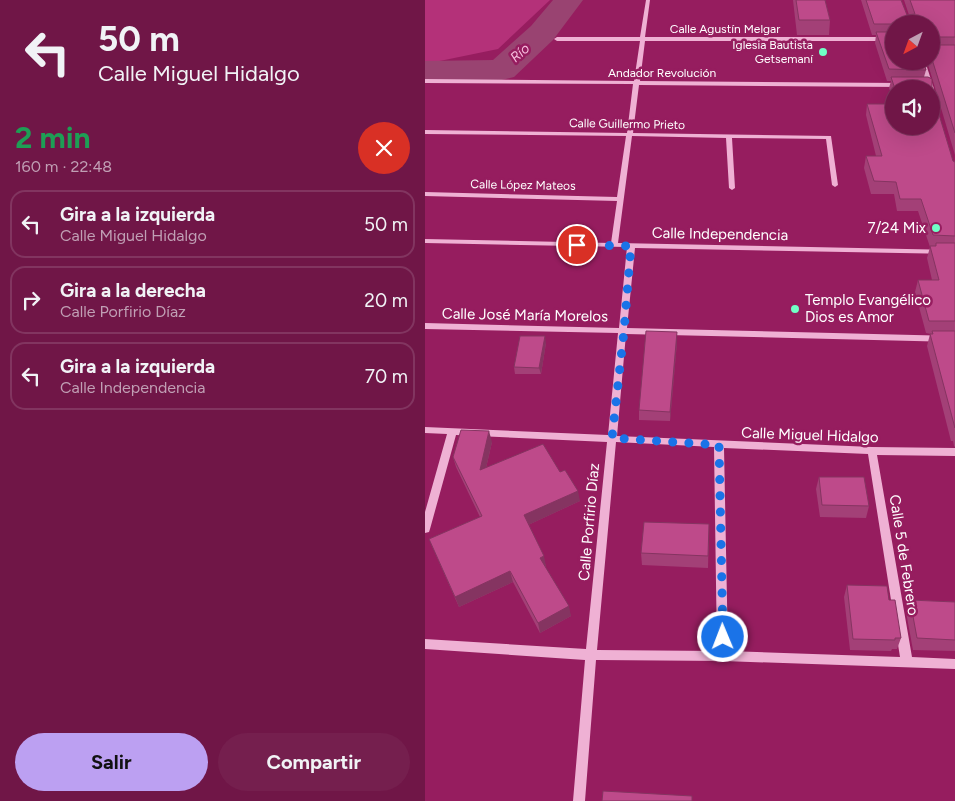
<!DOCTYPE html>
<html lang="es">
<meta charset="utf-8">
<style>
body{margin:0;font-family:Figtree,sans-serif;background:#751f4e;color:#f1f3f6;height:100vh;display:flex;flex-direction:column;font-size:19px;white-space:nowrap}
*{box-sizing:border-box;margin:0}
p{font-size:16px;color:#c09fb4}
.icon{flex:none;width:28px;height:28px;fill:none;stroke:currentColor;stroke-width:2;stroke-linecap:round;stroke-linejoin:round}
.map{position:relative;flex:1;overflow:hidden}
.sheet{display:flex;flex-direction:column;background:#701647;width:425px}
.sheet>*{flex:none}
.banner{background:#701647;color:#f1f3f6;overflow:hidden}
.needle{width:32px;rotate:221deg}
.controls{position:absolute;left:460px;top:15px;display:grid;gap:10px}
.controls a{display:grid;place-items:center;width:55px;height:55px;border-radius:50%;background:#701647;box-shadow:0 5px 20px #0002,0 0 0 1px #823560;font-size:25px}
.pin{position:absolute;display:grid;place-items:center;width:42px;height:42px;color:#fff;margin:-21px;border:2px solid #fff;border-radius:50%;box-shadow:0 1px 5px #0007}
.me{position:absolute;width:55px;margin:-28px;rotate:359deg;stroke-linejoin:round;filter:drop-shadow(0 0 4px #0008)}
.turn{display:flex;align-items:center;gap:18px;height:105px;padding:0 15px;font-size:22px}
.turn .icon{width:65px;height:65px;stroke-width:2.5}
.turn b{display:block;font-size:35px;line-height:42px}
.round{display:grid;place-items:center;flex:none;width:52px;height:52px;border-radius:26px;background:#751f4e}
.headline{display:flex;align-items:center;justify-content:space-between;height:85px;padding:0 15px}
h1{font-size:30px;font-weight:700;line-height:38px;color:#1e9e55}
.primary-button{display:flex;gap:10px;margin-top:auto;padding:10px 15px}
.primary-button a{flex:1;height:58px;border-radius:30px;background:#bca0f2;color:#111;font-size:20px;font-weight:700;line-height:58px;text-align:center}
.primary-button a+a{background:#751f4e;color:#f1f3f6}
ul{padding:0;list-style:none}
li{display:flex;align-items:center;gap:15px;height:68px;margin:0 10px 8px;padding:0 5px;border:2px solid #823560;border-radius:15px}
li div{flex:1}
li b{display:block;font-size:19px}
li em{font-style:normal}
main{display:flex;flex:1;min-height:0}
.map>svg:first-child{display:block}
.green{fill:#b43179}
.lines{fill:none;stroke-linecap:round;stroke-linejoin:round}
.river{fill:#994371;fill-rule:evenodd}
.minor{fill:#efb1d4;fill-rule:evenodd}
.wall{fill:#a34077}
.shaded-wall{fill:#853461}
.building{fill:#be4a8a;stroke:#853461}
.route{stroke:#1a73e8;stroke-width:9;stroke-dasharray:0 16.2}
.poi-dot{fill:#70ffc6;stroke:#961d5f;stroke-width:2}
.labels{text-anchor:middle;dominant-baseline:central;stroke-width:5;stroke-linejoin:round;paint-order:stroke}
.far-street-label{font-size:12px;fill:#fff;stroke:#961d5f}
.far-poi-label{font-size:12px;fill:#fff;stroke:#961d5f;text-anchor:end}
.far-water-label{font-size:14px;font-style:italic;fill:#f6bddd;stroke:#961d5f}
.poi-label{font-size:15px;fill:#fff;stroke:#961d5f;text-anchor:end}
.street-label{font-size:15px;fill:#fff;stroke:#961d5f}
</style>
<main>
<section class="sheet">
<div class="banner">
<div class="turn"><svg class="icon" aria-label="left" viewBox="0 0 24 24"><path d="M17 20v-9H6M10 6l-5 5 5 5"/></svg><div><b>50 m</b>Calle Miguel Hidalgo</div></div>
</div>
<div class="headline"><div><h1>2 min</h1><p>160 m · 22:48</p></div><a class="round" style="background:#d93025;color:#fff"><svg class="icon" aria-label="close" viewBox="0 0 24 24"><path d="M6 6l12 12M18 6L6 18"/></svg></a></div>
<ul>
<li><svg class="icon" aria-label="left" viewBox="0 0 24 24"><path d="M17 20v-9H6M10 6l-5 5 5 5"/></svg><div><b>Gira a la izquierda</b><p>Calle Miguel Hidalgo</p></div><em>50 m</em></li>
<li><svg class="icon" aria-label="right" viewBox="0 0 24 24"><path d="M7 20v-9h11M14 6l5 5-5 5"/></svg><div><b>Gira a la derecha</b><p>Calle Porfirio Díaz</p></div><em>20 m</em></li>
<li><svg class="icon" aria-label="left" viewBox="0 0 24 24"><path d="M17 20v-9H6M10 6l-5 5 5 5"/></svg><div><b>Gira a la izquierda</b><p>Calle Independencia</p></div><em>70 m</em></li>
</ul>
<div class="primary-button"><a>Salir</a><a>Compartir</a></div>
</section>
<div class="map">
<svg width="530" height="801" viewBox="0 0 530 801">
<rect width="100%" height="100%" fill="#961d5f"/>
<polygon class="green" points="0,0 125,0 73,49 0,64"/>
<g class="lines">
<polygon class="river" points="128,0 158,0 128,40 89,77 77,80 0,81 0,61 68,60 106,26"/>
<g class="minor">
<path d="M221,0H225L220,37H469V41H220L215,81L477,83L480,85L477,87L214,85L208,133L406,136L413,185L410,187L407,185L401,139L307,138L310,188L307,190L304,188L301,138L207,136L193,243L530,250V254L210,248L202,328L530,336V342L201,334L192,436L447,447L530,448V456L452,455L487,657L530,659V669L298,661L171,660L160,801H148L160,660L0,649V639L161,649L182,442L31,435L5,529L4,532L0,533V512L22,434L0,433V427L183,435L193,333L0,329V323L194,328L202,247L0,243V239L186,243L192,201L0,196V192L192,197L201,136L0,134V130L202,133L208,84L0,83V79L209,81L215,41H132L129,39L132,37H215ZM191,442L289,447L292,651L172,650ZM299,448L443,454L475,657L303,651Z"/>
<polygon points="494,61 500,61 509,89 508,90 503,89"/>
</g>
</g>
<g class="wall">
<polygon points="368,0 400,0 405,20 404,35 372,35"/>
<polygon points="436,0 476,0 482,15 484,15 479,0 530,0 530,155 502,61 506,61 506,24 469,24 469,61 498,61 501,70 499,77 503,77 507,79 507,91 528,161 530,162 530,447 529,446 528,441 526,441 502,346 505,334 506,334 501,333 490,292 493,280 507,280 502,258 505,247 493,211 472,211 469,194 446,194 439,168 441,156 451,156 441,115 442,104 469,104 469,126 506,126 506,89 469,89 469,102 464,88 466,81 462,81 450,43 451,35 447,35"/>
<polygon points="252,342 245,421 214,420 214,410"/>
<polygon points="121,343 116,374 90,374 89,367"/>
<polygon points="67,442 61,468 135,472 155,501 103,525 121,566 120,567 146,616 115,633 88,582 34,607 4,539 55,517 31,467 28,457"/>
<polygon points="394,477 444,506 441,518 395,517 391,489"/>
<polygon points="284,524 283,568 217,565 216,553"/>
<polygon points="422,585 464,600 476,638 472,649 467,649 466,651 425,650 419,597"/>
<polygon points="485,600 530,602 530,651 488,650 481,612"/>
</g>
<g class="shaded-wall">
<polygon points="252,332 252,342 245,421 245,412"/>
<polygon points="120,336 121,343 116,374 114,368"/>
<polygon points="64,431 67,442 58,481 55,470"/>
<polygon points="153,491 155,501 101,526 99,515"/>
<polygon points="119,556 121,566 117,568 115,558"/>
<polygon points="85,571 88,582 34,607 30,597"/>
<polygon points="144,606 146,616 115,633 113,623"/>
</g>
<g class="building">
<polygon points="371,0 400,0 405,20 374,20"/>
<polygon points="441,0 476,0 482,15 490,14 485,0 530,0 530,37 508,37 506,43 508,45 530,45 530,133 506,56 506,24 449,24"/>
<polygon points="451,32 469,32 469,61 498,61 501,70 464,69"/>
<polygon points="466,77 503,77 507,79 507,91 528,161 530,162 530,236 508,235 496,199 475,199 471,182 449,181 441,156 457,156 442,104 469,104 469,126 506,126 506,89 470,89"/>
<polygon points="511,243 530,243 530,321 504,321 493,280 514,280 505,246 511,246"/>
<polygon points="221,331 252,332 245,412 214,410"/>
<polygon points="507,331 530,331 530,428 505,334 508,334"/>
<polygon points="95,336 120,336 114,368 89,367"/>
<polygon points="36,430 64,431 55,470 118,444 135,472 140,470 153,491 99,515 119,556 115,558 144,606 113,623 85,571 30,597 4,539 57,516 28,457"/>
<polygon points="394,477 439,477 444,506 397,505"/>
<polygon points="219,522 284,524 283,556 216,553"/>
<polygon points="422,585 462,586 464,600 470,600 476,638 470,638 470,640 428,639"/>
<polygon points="485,600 530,602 530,640 492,638"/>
<polygon points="178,791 267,796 267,801 177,801"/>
</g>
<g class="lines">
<polyline class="route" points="152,245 206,246 199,331 187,438 294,445 298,637"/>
</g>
<g class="poi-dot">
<circle cx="398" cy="52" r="5"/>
<circle cx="511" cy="228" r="5"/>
<circle cx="370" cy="309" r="5"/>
</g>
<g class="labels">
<g class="far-street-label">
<text x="300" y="29">Calle Agustín Melgar</text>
<text x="237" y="73">Andador Revolución</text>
<text transform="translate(202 124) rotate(1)">Calle Guillermo Prieto</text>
<text transform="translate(98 185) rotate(1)">Calle López Mateos</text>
</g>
<g class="far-poi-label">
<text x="388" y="45">Iglesia Bautista<tspan x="388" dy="14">Getsemaní</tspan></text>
</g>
<g class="far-water-label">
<text transform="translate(95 53) rotate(-42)">Río</text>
</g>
<g class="poi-label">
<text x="501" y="228">7/24 Mix</text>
<text x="380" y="300" text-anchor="start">Templo Evangélico<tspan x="380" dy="17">Dios es Amor</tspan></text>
</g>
<g class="street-label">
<text transform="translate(295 234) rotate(1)">Calle Independencia</text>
<text transform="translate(100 315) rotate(1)">Calle José María Morelos</text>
<text transform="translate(385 435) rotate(2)">Calle Miguel Hidalgo</text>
<text transform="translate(164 522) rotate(-85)">Calle Porfirio Díaz</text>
<text transform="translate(479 555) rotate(81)">Calle 5 de Febrero</text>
</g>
</g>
</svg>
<div class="controls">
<a><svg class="needle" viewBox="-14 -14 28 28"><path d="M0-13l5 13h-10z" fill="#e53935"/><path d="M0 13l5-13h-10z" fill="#c09fb4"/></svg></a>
<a><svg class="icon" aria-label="sound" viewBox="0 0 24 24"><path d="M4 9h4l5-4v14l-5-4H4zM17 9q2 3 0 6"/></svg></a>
</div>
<div class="pin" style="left:152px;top:245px;background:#d93025"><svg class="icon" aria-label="arrive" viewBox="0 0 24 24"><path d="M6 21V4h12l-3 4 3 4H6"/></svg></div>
<svg class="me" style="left:298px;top:637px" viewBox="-20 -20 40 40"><circle r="17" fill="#1a73e8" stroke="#fff" stroke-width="3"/><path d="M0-11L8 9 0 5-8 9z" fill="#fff"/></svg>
</div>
</main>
